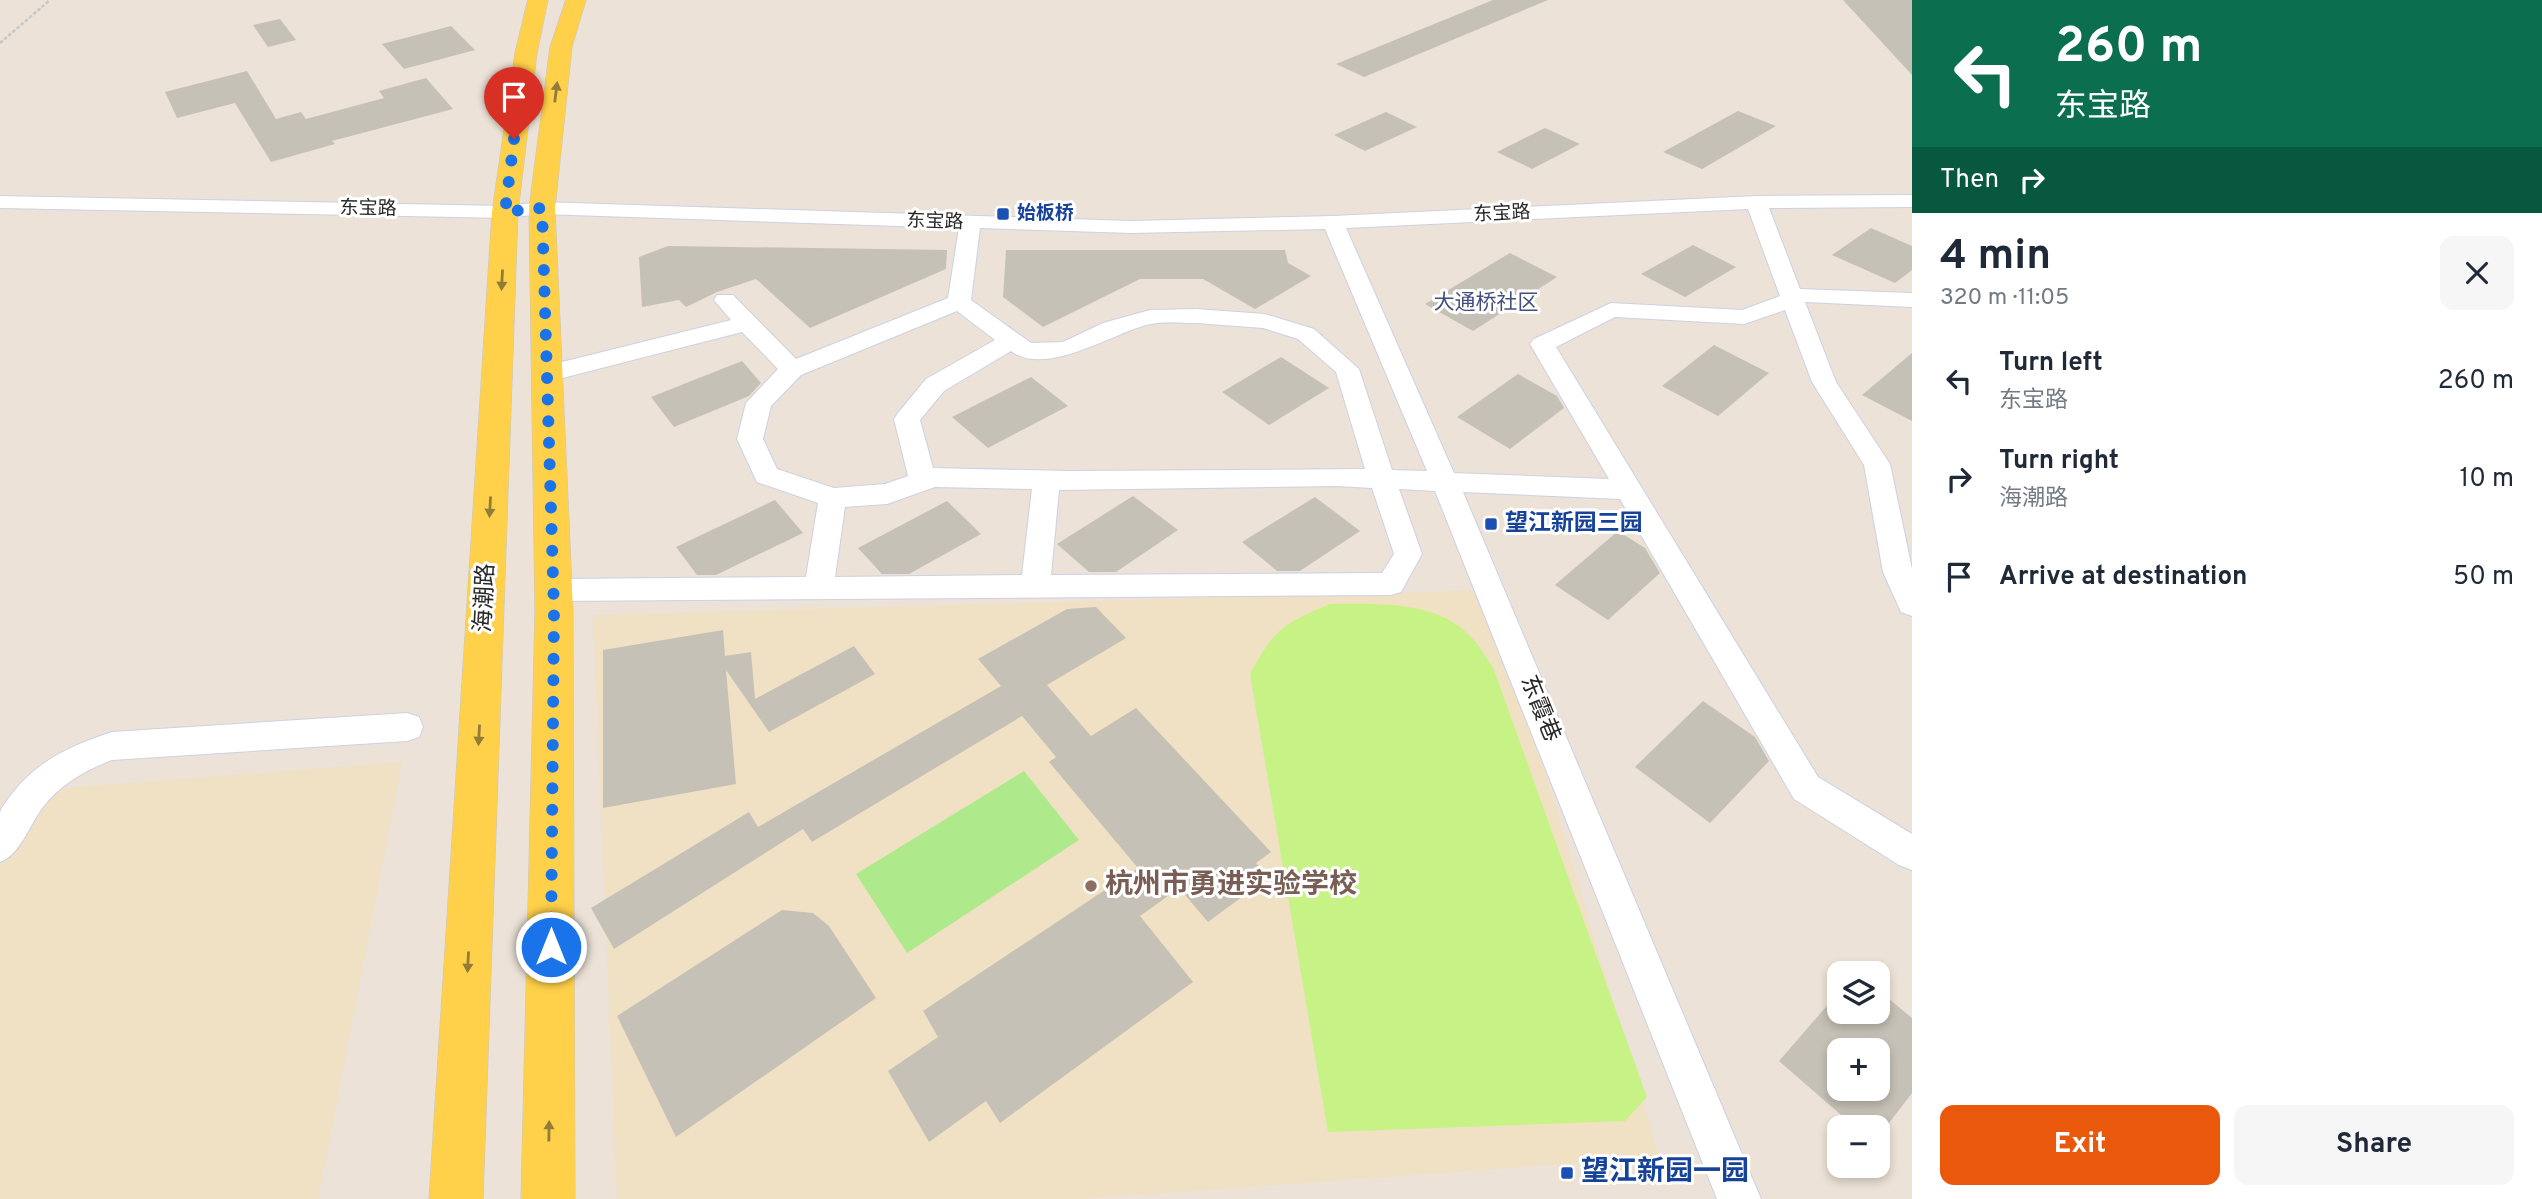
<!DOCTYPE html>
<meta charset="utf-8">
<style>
body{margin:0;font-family:Overpass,"Noto Sans SC",sans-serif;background:#f6f6f7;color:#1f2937;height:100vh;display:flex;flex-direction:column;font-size:26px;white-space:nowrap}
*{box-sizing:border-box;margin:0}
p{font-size:23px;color:#747a83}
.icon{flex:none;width:38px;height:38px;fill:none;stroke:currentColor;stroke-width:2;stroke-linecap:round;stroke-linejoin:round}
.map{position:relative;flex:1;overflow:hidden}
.side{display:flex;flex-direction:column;background:#fff;width:630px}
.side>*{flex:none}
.top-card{background:#0b6e4f;color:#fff;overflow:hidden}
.tools{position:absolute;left:1827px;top:961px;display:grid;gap:14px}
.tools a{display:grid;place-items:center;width:63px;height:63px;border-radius:14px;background:#fff;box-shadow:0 4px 10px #0003;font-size:35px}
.pin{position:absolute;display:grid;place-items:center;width:60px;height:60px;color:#fff;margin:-72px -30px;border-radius:50% 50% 50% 0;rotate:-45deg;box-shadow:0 0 7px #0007}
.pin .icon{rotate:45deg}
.me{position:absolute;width:77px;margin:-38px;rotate:0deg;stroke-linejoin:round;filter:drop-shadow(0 0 5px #0008)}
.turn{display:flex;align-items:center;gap:24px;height:147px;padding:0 28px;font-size:32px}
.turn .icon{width:91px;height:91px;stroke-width:2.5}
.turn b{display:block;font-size:49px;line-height:60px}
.then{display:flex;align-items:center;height:66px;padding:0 28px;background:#0003;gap:14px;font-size:26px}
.round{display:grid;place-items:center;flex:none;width:74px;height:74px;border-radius:14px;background:#f6f6f7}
.headline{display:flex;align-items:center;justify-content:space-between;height:119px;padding:0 28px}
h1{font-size:42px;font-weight:700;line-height:52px}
.action{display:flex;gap:14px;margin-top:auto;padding:14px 28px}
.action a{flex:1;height:80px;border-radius:14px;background:#ea580c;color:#fff;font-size:28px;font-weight:700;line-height:80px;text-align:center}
.action a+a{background:#f6f6f7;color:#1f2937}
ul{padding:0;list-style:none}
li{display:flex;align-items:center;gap:21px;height:98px;padding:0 28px}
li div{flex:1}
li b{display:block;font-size:26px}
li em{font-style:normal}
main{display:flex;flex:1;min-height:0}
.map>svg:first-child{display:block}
.education{fill:#f0e1c4}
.green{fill:#aeea8c}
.pitch{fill:#c7f386}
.building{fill:#c6c1b6;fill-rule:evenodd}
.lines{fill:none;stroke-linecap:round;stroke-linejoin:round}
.minor-casing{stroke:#ccd1e3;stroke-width:2}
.major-casing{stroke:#c7c7c7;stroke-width:1}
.path{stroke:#c7c7c7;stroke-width:2.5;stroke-dasharray:3.5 2;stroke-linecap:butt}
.minor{fill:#fff;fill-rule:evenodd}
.major{fill:#ffd049;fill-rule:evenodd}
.oneway{fill:#937c38}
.route{stroke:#1a73e8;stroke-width:12;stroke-dasharray:0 21.6}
.transit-dot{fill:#1a4fb4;stroke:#fff;stroke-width:2.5}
.education-dot{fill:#8d6e63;stroke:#fff;stroke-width:2.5}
.labels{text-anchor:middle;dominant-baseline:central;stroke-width:6;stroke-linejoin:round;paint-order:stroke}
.far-street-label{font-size:19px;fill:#272727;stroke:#fff}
.far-transit-label{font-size:19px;font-weight:bold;fill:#164399;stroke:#fff;text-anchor:start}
.far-quarter-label{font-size:21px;fill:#434f7d;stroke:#fff}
.transit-label{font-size:23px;font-weight:bold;fill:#164399;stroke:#fff;text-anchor:start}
.street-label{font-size:23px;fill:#272727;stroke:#fff}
.near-education-label{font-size:28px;font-weight:bold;fill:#785e54;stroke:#fff;text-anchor:start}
.near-transit-label{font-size:28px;font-weight:bold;fill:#164399;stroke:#fff;text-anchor:start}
</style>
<main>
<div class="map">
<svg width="1912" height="1199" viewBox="0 0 1912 1199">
<rect width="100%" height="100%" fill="#ece2d7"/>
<g class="education">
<polygon points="1491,590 1659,1157 1085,1199 617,1199 593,615"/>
<polygon points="402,762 318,1199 0,1199 0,862 35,790"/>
</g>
<polygon class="green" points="1024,771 1079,840 907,953 856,874"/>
<path class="pitch" d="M1330,604C1375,604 1436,600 1470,636C1479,644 1485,657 1493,667L1647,1097L1625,1121L1328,1132L1250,674C1274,629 1283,624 1330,604Z"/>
<g class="building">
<polygon points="1493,0 1548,0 1364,77 1336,64"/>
<polygon points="1843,0 1912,0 1912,75"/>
<polygon points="280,19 296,40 268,47 253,25"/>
<polygon points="451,26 475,50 404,69 382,44"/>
<polygon points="247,71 276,119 301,112 306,119 384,98 379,91 426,78 453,109 332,141 335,144 271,162 235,103 177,118 165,92"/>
<polygon points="1738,111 1776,126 1702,169 1663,152"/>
<polygon points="1386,112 1417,127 1365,151 1334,135"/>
<polygon points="1545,128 1580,144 1532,169 1497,152"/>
<polygon points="1871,228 1912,246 1912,270 1895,283 1832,255"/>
<polygon points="1693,245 1736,267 1685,297 1641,274"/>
<polygon points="668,246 947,250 946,269 810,328 756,279 717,292 686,307 679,300 642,307 639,257"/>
<polygon points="1006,250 1285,250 1288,263 1311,276 1255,309 1203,279 1140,279 1043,327 1003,297"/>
<polygon points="1510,253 1557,277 1473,331 1425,304"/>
<polygon points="1714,345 1769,373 1718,416 1662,386"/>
<polygon points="1912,353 1912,421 1862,395"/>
<polygon points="1281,357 1329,388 1269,425 1222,392"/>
<polygon points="742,361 761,383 749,396 674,427 651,397"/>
<polygon points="1518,374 1557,396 1564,408 1510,449 1457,417"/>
<polygon points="1031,377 1068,406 988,448 952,417"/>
<polygon points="1133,496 1178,530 1116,572 1089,572 1057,544"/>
<polygon points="1315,497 1360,531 1300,571 1277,571 1242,542"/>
<polygon points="775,500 803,533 716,575 697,575 676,547"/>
<polygon points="947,501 981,534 909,574 882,574 858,548"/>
<polygon points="1618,531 1645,548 1660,573 1608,620 1555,585"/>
<polygon points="1096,607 1126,638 1047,685 1091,736 1136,708 1271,852 1256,863 1269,877 1208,922 1179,888 1140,916 1193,982 1000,1123 986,1101 929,1142 888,1071 938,1037 923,1011 1138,868 1049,762 1056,757 1022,716 812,842 803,829 614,949 591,908 749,812 758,827 1001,686 978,659 1067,609"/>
<polygon points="723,630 725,656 751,652 755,699 854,646 875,674 769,732 726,670 736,784 603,808 603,650"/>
<polygon points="1703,701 1755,737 1769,761 1710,823 1635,767"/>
<polygon points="782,910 813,913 829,926 876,998 676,1137 617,1016"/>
<path d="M1878,990L1912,1018V1093L1886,1127H1855L1779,1061L1839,992V1012H1878ZM1839,1050H1878V1088H1839Z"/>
</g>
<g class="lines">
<defs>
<g id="minor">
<path d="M1912,195V207L1769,208L1800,289L1912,293V307L1805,302L1836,382L1890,464L1912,569V616L1901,612L1883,572L1864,465L1812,382L1785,310L1744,324L1615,317L1556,347L1818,777L1912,834V870L1899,865L1794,799L1620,499L1463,492L1761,1199H1717L1435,491L1399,489L1422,554L1401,592L1391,595L553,601L543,598L538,590L543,582L553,579L806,577L818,503L757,482L737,439L746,403L778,369L742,332L547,382L538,380L535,374L538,368L731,320L714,300L717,295H733L796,359L948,298L959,228L542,214L505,218L0,208V196L505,206L542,202L1131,221L1333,216L1756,196ZM1748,209L1780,296L1742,310L1611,303L1534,339L1530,344L1609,479L1454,473L1346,228ZM980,228L1131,233L1325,229L1427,471L1392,470L1359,369L1314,329L1265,314L1196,309L1150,310L1103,323L1063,342L1031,343L971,300ZM957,311L995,340L926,379L898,413L894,419L908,476L885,484L834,488L777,469L763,439L771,406L801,375ZM1196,323L1263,328L1298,339L1336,372L1365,469L1069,471L933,468L920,420L944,391L1011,351C1045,377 1110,335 1146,325C1162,321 1180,323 1196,323ZM1336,486L1372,488L1394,554L1382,573L1051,575L1059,490ZM935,487L1032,489L1022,575L835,577L845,507L887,504Z"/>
<path d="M407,713L419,717L423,727L419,737L407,741L112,760C85,770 61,784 43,807C29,825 21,854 0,862C0,847 0,827 0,813C1,807 8,799 12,794C38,760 72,745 112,732Z"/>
</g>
<g id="major">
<polygon points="528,0 548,0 537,53 518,212 483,1199 429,1199 492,212 515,53"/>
<polygon points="566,0 586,0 572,47 555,208 573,611 575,1199 521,1199 535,611 529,208 550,47"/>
</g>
</defs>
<use href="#minor" class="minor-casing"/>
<use href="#major" class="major-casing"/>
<polyline class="path" points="0,43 50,0"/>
<use href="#minor" class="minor"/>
<use href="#major" class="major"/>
</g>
<defs><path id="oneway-solid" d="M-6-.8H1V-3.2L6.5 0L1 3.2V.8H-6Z" transform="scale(1.75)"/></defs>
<g class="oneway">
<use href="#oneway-solid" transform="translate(556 92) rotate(-83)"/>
<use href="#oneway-solid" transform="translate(502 280) rotate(93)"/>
<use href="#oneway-solid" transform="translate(490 507) rotate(93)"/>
<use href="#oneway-solid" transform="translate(479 735) rotate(93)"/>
<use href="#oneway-solid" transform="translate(468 962) rotate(93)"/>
<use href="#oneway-solid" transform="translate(549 1131) rotate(-89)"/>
</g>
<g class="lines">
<polyline class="route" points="514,139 505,212 542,208 554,611 551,947"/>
</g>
<g class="transit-dot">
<rect x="996" y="207" width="14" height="14" rx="3.5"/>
<rect x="1484" y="517" width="14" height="14" rx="3.5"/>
<rect x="1560" y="1166" width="14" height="14" rx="3.5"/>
</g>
<circle class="education-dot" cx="1091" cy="886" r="7"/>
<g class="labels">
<g class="far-street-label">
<text transform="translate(368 209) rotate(1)">东宝路</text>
<text transform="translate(1502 214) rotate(-3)">东宝路</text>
<text transform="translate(935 222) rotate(2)">东宝路</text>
</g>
<g class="far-transit-label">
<text x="1017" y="214">始板桥</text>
</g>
<g class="far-quarter-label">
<text x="1486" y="303">大通桥社区</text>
</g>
<g class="transit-label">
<text x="1505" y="524">望江新园三园</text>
</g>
<g class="street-label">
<text transform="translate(486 598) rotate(-87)">海潮路</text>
<text transform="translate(1539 709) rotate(68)">东霞巷</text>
</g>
<g class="near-education-label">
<text x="1105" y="886">杭州市勇进实验学校</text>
</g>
<g class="near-transit-label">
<text x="1581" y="1173">望江新园一园</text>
</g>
</g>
</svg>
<div class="tools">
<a><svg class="icon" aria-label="layers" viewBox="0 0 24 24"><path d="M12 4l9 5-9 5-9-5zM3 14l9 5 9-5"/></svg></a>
<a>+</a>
<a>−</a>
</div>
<div class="pin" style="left:514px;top:139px;background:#d93025"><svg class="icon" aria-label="arrive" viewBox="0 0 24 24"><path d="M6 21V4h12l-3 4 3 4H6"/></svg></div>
<svg class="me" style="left:551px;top:947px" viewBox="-20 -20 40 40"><circle r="17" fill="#1a73e8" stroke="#fff" stroke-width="3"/><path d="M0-11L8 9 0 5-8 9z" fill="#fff"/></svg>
</div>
<section class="side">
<div class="top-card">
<div class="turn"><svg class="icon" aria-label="left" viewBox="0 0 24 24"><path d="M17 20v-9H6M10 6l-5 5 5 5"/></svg><div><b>260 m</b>东宝路</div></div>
<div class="then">Then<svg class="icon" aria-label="right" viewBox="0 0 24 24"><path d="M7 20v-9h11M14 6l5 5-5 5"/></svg></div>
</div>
<div class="headline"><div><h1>4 min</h1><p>320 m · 11:05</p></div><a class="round"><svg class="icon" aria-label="close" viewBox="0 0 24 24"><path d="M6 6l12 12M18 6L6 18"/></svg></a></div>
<ul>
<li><svg class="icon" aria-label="left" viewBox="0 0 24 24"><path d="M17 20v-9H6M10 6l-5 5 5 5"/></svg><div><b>Turn left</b><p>东宝路</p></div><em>260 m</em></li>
<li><svg class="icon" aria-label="right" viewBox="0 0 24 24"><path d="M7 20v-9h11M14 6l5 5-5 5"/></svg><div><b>Turn right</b><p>海潮路</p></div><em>10 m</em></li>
<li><svg class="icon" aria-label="arrive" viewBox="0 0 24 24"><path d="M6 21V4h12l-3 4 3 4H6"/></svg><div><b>Arrive at destination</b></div><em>50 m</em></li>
</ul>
<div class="action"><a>Exit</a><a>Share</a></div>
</section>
</main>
